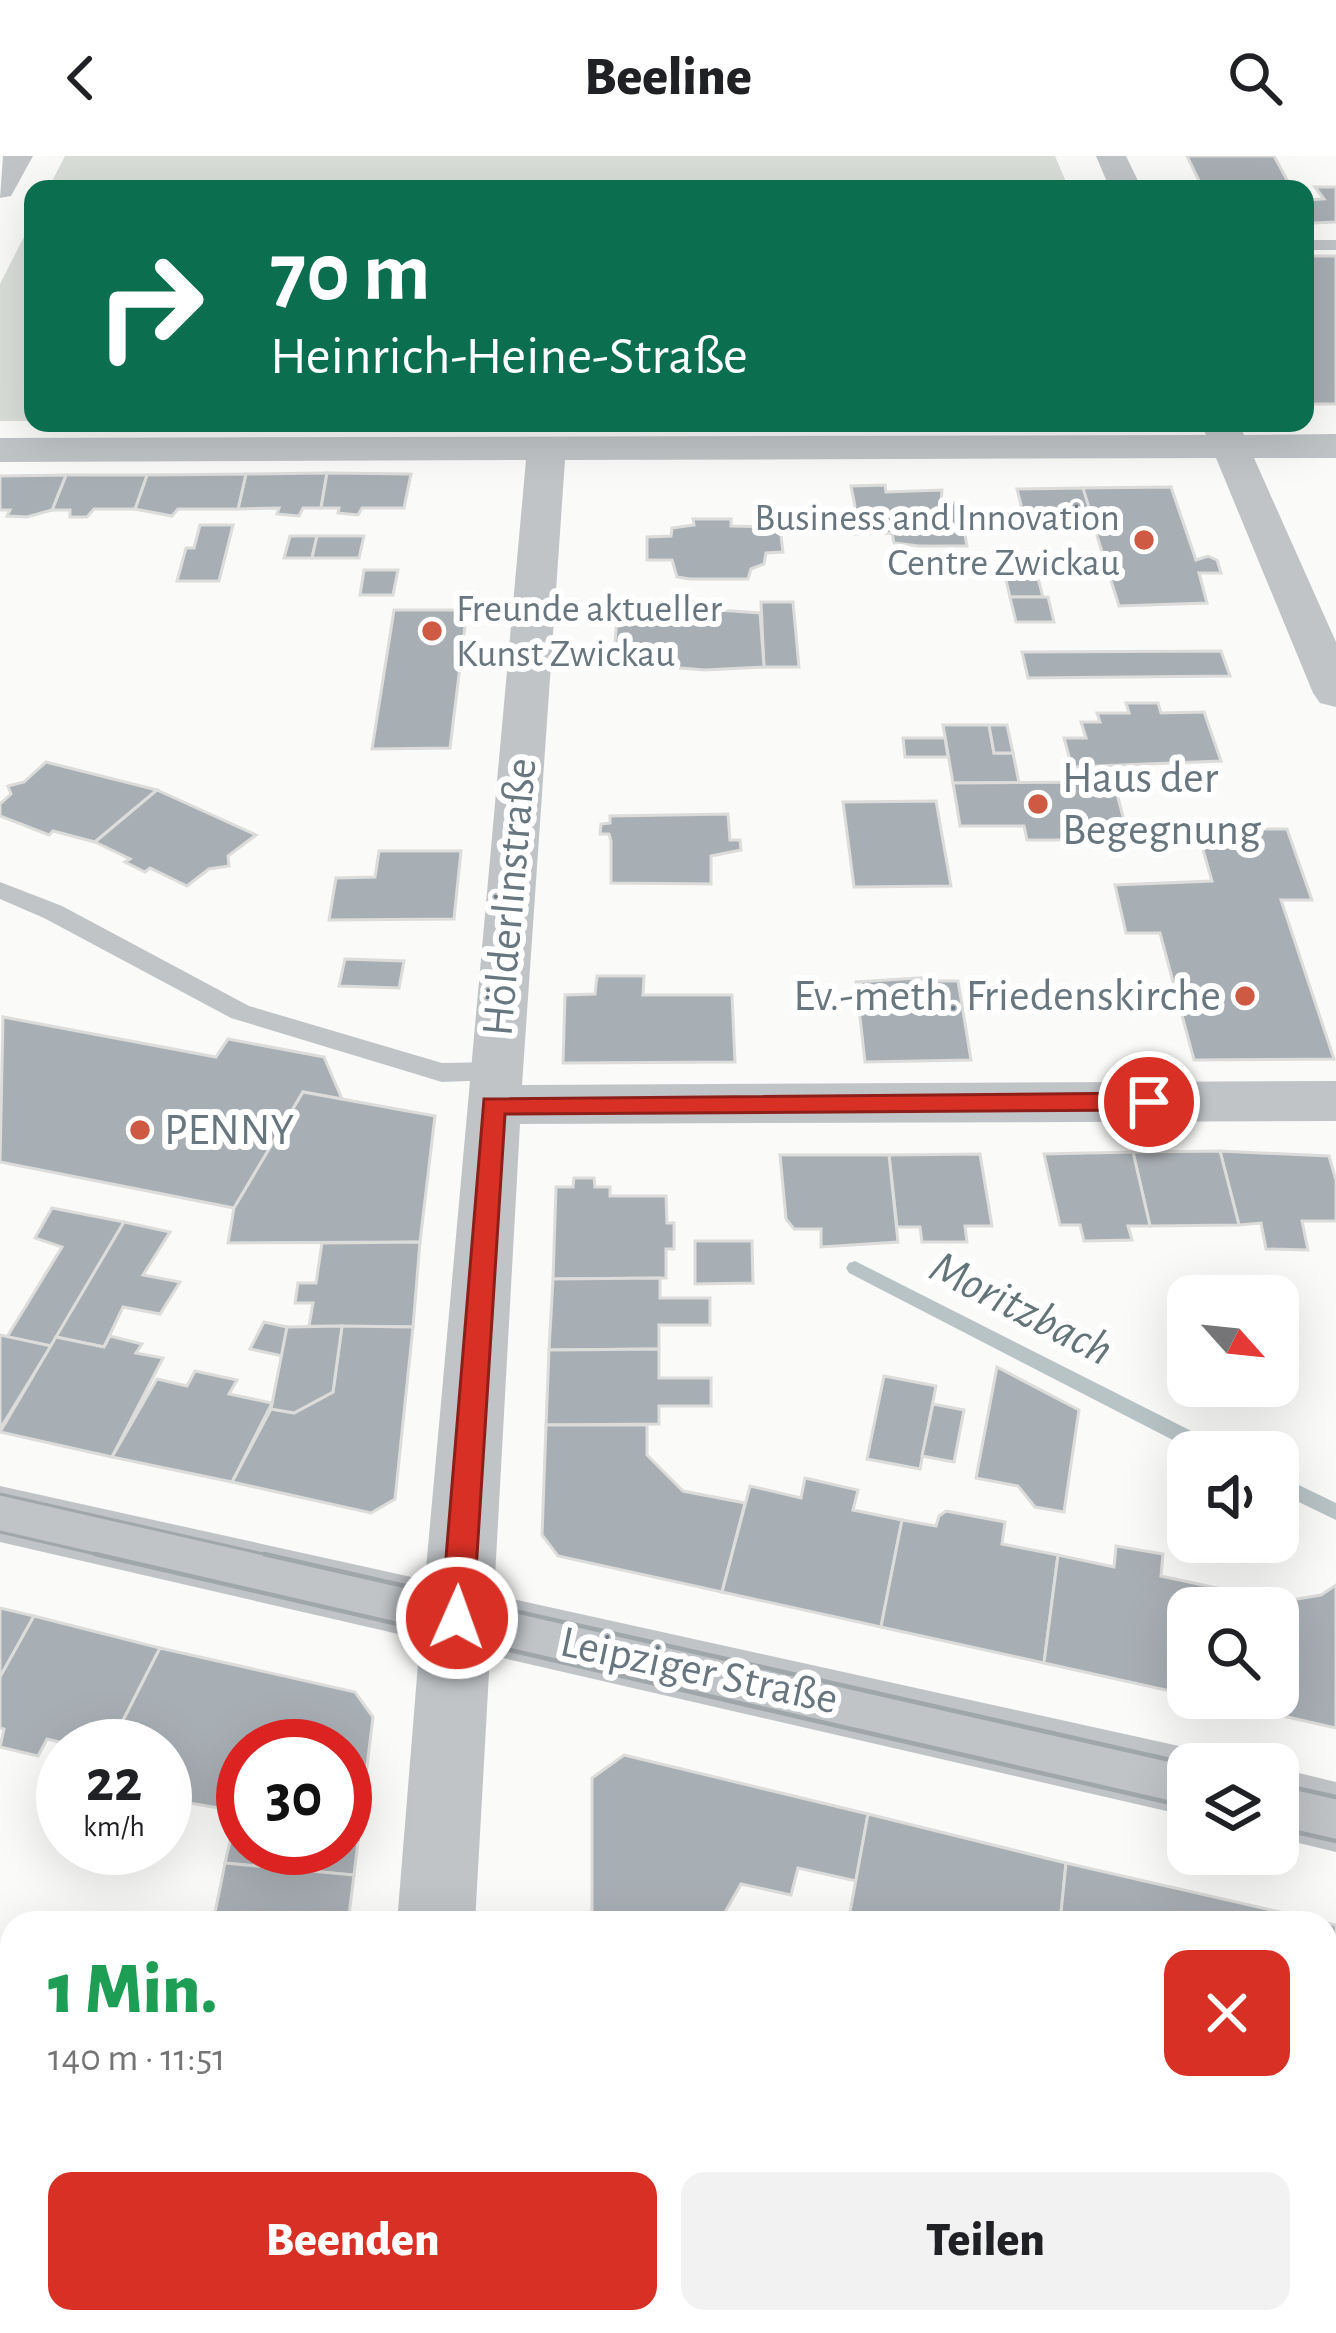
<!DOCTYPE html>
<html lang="de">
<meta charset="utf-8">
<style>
body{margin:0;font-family:"Alegreya Sans",sans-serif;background:#f2f2f2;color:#202124;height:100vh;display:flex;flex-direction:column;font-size:45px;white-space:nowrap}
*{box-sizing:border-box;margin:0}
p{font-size:39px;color:#757577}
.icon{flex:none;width:66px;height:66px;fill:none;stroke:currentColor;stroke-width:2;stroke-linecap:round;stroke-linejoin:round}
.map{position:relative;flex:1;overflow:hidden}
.drawer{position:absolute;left:0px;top:1755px;width:1338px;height:423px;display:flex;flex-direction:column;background:#fff;border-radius:36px 36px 0 0;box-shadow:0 12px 48px #0002}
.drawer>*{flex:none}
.guide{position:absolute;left:24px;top:24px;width:1290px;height:252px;border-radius:24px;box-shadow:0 12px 48px #0002;background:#0b6e4f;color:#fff;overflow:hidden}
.needle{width:78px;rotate:117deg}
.buttons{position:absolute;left:1167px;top:1119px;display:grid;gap:24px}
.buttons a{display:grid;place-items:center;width:132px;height:132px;border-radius:24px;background:#fff;box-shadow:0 12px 48px #0002;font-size:60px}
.speed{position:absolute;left:36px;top:1563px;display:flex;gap:24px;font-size:60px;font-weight:700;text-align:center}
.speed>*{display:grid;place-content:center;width:156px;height:156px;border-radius:50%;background:#fff;box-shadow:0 12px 48px #0002;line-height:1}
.speed small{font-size:30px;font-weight:400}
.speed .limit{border:18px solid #d22;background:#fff;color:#111}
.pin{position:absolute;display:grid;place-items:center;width:102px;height:102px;color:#fff;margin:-51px;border:6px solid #fff;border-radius:50%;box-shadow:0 3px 12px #0007}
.me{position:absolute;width:132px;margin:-66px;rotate:2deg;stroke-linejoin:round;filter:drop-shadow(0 0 9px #0008)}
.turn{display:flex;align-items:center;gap:42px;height:252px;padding:0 48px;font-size:54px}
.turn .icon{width:156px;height:156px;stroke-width:2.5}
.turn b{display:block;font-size:84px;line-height:102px}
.round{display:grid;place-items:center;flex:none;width:126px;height:126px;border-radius:24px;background:#f2f2f2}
.summary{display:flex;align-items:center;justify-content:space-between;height:204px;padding:0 48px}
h1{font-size:72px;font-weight:800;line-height:90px;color:#1e9e55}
.button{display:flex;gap:24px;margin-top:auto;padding:24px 48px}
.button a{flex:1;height:138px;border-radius:24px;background:#d93025;color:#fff;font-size:48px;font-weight:800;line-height:138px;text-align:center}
.button a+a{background:#f2f2f2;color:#202124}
header{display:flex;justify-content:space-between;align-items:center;height:156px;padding:0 48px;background:#fff;font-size:54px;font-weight:800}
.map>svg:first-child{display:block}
.green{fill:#daded8}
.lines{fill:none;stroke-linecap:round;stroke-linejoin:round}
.stream{fill:#b8c3c6;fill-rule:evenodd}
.building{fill:#a8afb4;stroke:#dcdcda;stroke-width:3;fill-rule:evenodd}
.lane{fill:#c0c4c7;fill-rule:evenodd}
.street{fill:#c0c4c7;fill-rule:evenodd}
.tram-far1{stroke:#a0a7ab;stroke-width:3}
.tram{stroke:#a0a7ab;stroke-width:4.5}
.route{fill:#d93025;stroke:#8d1f18;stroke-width:3}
.poi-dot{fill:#cf5a43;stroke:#fff;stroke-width:4.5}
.labels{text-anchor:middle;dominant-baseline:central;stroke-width:12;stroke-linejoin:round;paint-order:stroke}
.far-poi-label{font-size:39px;fill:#68777f;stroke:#fff;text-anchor:end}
.poi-label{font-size:45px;fill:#68777f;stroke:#fff;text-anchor:start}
.street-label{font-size:45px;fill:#68777f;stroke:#fff}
.water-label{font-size:48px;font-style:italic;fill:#637579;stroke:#fff}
</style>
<header><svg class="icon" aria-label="back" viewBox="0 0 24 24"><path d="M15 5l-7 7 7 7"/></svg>Beeline<svg class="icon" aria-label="search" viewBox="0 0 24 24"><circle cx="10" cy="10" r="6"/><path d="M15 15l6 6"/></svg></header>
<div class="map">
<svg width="1336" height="2177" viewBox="0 0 1336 2177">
<rect width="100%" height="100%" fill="#fafaf8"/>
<g class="green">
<polygon points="65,0 1055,0 1069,33 48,33"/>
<polygon points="33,63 33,265 0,265 0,128"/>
</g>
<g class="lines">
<g class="stream">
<polygon points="855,1105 1221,1290 1224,1296 1196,1296 849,1117 846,1112 849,1107"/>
<polygon points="1278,1319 1336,1347 1336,1364 1278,1336"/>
</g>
</g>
<g class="building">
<polygon points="1187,0 1274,0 1292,33 1203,33"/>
<polygon points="1315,31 1336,31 1336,66 1313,67 1305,55 1305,44 1324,43"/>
<rect x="1305" y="100" width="31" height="148"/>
<polygon points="327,317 321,352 303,352 299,360 277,358 279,352 238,353 246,318"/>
<polygon points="327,317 411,318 404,352 362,352 358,359 338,357 339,352 321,352"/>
<polygon points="246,318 238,353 178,353 172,360 135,353 147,319"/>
<polygon points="66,319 147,319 135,353 94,353 87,361 70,361 70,354 52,354"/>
<polygon points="66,319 52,354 27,361 7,360 10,354 0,354 0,320"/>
<polygon points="885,329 886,336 942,334 941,347 959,347 967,390 919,390 894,387 892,377 852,378 848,368 855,350 851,330"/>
<polygon points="1171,331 1196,404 1208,400 1217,404 1221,417 1199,417 1207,447 1119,450 1082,332"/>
<polygon points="1083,332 1094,368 1026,368 1017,333"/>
<polygon points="693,363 731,363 731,370 780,371 783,396 766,397 764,408 751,413 748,423 690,423 677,421 672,404 647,404 647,381 671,380 672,372 694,369"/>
<polygon points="200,369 233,369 219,425 177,425 186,392 194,392"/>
<polygon points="290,380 317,380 312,402 284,402"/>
<polygon points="317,380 364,380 359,402 312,402"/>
<polygon points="1001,403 1033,403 1043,441 1010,441"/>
<polygon points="364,414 398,414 393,439 360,439"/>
<polygon points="1010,441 1048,441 1054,466 1016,466"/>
<polygon points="761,446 793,446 799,511 764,511"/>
<polygon points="394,454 467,454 450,592 372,593"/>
<polygon points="718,454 760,457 764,511 705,514 668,511 668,507 617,507 606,499 606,491 615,487 617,462"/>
<polygon points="1221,495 1230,520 1028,522 1022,496"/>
<polygon points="1126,547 1158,547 1161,557 1204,556 1221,605 1072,611 1064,582 1086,582 1081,566 1100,566 1097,557 1129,557"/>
<polygon points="943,569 989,569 994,597 1013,597 1019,627 953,627"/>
<polygon points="989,569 1007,569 1013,597 994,597"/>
<polygon points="903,582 945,582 948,601 905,601"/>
<polygon points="46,606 157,634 95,686 53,675 49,679 0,660 0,648 11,638 8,630 24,626"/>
<polygon points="1114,626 1129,684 1027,684 1024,670 960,670 953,627"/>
<polygon points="157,634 256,679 228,700 229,710 209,713 187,730 150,712 145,716 125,706 130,703 95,686"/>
<polygon points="936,645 951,730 854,731 843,646"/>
<polygon points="728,658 730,684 740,684 741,694 711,700 711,728 611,727 611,685 609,678 600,678 601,668 610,667 610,660"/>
<polygon points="1197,673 1287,673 1312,744 1281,744 1334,903 1194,904 1160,777 1126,777 1115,729 1212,725"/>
<polygon points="379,695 461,695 454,763 329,764 336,722 375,721"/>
<polygon points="345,803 404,805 399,832 339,830"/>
<polygon points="597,820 644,820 643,839 732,839 735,906 563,907 565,839 595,838"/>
<polygon points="933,821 934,825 958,825 971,904 865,906 856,826"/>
<polygon points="3,861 216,901 228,883 324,901 342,943 303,936 234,1052 0,1006"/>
<polygon points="303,936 435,960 420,1086 228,1087 234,1052"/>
<polygon points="1220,995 1329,1000 1336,1024 1336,1065 1302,1065 1308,1094 1266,1093 1261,1067 1239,1069"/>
<polygon points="1220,995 1239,1069 1150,1070 1133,996"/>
<polygon points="1133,996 1150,1070 1128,1070 1132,1084 1084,1085 1080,1069 1060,1069 1044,998"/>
<polygon points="980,998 992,1070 965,1070 967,1086 922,1086 920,1071 897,1071 889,999"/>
<polygon points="780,999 889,999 898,1086 821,1091 821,1073 794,1073 786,1063"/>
<polygon points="574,1022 594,1022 595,1031 610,1031 610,1040 666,1040 667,1067 674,1067 674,1093 666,1093 666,1122 553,1123 556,1031 573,1031"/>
<polygon points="52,1052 124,1066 51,1190 7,1181 62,1091 35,1082"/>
<polygon points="124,1066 170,1076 143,1119 180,1126 160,1158 123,1151 104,1191 56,1181"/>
<polygon points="695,1085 752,1085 753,1127 695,1128"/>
<polygon points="420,1086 413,1171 309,1170 313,1147 295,1147 298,1127 316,1127 322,1087"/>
<polygon points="660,1122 660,1142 710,1142 710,1169 659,1169 659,1193 549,1194 553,1123"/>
<polygon points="264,1166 287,1171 282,1200 250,1193"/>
<polygon points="342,1170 413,1171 395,1343 371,1357 232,1326 271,1253 294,1257 333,1236"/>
<polygon points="342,1170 333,1236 294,1257 271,1253 287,1171"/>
<polygon points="0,1179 51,1190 0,1273"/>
<polygon points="110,1180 142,1188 136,1197 163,1202 112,1301 0,1276 56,1181 104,1191"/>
<polygon points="659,1193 659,1222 711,1222 711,1250 659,1250 659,1268 546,1269 549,1194"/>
<polygon points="997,1211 1079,1254 1064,1356 1035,1351 1018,1330 976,1322"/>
<polygon points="195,1215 237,1224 229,1238 272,1247 232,1326 112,1301 157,1223 187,1230"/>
<polygon points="884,1220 936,1230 920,1313 867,1303"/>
<polygon points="933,1248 964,1254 954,1306 922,1300"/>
<polygon points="546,1269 647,1269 647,1299 683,1335 745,1347 722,1436 558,1400 542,1379"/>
<polygon points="805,1322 858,1334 853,1354 902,1364 881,1471 722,1436 750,1330 801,1342"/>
<polygon points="946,1355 1005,1366 1002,1388 1058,1399 1044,1507 881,1471 902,1364 936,1370 939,1360"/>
<polygon points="1116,1390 1163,1398 1161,1420 1217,1432 1221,1441 1220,1452 1188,1452 1188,1539 1044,1507 1058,1399 1114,1411"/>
<polygon points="1336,1429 1336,1572 1212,1544 1278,1542 1278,1453 1287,1454 1291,1444 1321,1439"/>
<polygon points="0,1452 34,1460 0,1521"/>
<polygon points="34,1460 160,1492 110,1590 76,1590 47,1583 38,1600 0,1591 4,1573 0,1572 0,1521"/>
<path d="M160,1492L355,1536L373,1561L354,1719L225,1707L237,1655L165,1643V1590H110ZM243,1590H345V1692H243Z"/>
<polygon points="624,1599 868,1658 856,1725 798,1712 791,1739 741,1728 724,1758 592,1757 592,1622"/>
<polygon points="868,1658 1066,1707 1060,1767 848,1767"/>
<polygon points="225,1707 354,1719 348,1767 213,1767"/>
<polygon points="1066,1707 1336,1769 1336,1886 1326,1887 1326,1767 1060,1767"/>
<polygon points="592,1757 724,1758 724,1767 592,1767"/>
<polygon points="12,1838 12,1976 0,1977 0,1840"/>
<polygon points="1336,2077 1336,2177 1240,2177 1238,2166 1326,2166 1326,2078"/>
<polygon points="36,2166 56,2166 55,2177 0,2177 0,2173"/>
<polygon points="524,2166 860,2166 861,2177 496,2177 496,2170"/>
<polygon points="860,2166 1238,2166 1240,2177 861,2177"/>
</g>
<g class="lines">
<g class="lane">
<rect x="1305" y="84" width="31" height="10"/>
<polygon points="0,726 62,750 249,850 442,907 496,906 510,915 496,924 442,926 231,862 44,762 0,743"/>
</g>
<g class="street">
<polygon points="3,0 33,0 11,40 0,42"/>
<polygon points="1096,0 1126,0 1142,33 1110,33"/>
<polygon points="1201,267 1239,267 1244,279 1336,278 1336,302 1254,302 1336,486 1336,551 1320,547 1313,537 1216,302 565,304 522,929 1336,925 1336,965 520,968 494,1439 1188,1592 1214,1602 1217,1608 1188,1608 1188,1660 490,1499 475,1767 397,1767 420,1483 0,1386 0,1330 425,1424 526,304 0,306 0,282 1206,279"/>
<polygon points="1278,1612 1336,1626 1336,1696 1278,1682"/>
<rect x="1326" y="1926" width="10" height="84"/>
<polygon points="12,2040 12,2126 0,2129 0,2043"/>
<polygon points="349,2166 439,2166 437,2177 347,2177"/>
</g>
<g class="tram-far1">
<polyline points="0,1338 277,1401"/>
<polyline points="0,1376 108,1401"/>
</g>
<g class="tram">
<polyline points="95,1398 1188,1651"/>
<polyline points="264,1398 1188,1608"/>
<polyline points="1278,1628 1336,1641"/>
<polyline points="1278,1672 1336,1685"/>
</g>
</g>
<polygon class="route" points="1149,937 1161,946 1149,954 505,958 473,1462 468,1472 457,1476 446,1472 441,1462 484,943"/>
<g class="poi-dot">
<circle cx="1144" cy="384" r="12"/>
<circle cx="432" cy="475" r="12"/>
<circle cx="1038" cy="648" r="12"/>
<circle cx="1245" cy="840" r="12"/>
<circle cx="140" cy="974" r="12"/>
</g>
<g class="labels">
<g class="far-poi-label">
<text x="1120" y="362">Business and Innovation<tspan x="1120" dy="45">Centre Zwickau</tspan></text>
<text x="456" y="453" text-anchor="start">Freunde aktueller<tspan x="456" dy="45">Kunst Zwickau</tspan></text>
</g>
<g class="poi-label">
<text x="1062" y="622">Haus der<tspan x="1062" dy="52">Begegnung</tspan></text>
<text x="1221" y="840" text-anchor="end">Ev.-meth. Friedenskirche</text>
<text x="164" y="974">PENNY</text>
</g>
<g class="street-label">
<text transform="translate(510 741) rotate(-85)">Hölderlinstraße</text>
<text transform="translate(699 1515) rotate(12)">Leipziger Straße</text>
</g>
<g class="water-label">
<text transform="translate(1021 1153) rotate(27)">Moritzbach</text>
</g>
</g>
</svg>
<div class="buttons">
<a><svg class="needle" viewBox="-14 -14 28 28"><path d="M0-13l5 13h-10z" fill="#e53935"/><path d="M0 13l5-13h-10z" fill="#757577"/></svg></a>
<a><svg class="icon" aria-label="sound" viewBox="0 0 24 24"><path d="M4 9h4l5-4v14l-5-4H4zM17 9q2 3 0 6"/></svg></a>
<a><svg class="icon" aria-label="search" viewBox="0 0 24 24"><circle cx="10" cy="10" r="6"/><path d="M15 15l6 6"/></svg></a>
<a><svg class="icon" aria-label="layers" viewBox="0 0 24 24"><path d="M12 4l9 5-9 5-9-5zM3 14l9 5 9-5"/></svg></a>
</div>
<div class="speed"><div>22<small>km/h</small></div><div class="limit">30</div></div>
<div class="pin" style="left:1149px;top:946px;background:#d93025"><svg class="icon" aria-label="arrive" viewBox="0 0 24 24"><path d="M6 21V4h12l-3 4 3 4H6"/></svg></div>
<svg class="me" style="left:457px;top:1462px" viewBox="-20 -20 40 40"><circle r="17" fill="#d93025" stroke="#fff" stroke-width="3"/><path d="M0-11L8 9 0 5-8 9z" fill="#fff"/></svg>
<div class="guide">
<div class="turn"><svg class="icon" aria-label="right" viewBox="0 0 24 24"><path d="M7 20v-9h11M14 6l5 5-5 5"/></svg><div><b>70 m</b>Heinrich-Heine-Straße</div></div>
</div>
<section class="drawer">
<div class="summary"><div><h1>1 Min.</h1><p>140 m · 11:51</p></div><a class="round" style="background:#d93025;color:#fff"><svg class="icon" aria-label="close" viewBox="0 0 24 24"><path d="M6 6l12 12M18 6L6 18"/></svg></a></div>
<div class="button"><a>Beenden</a><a>Teilen</a></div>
</section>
</div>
